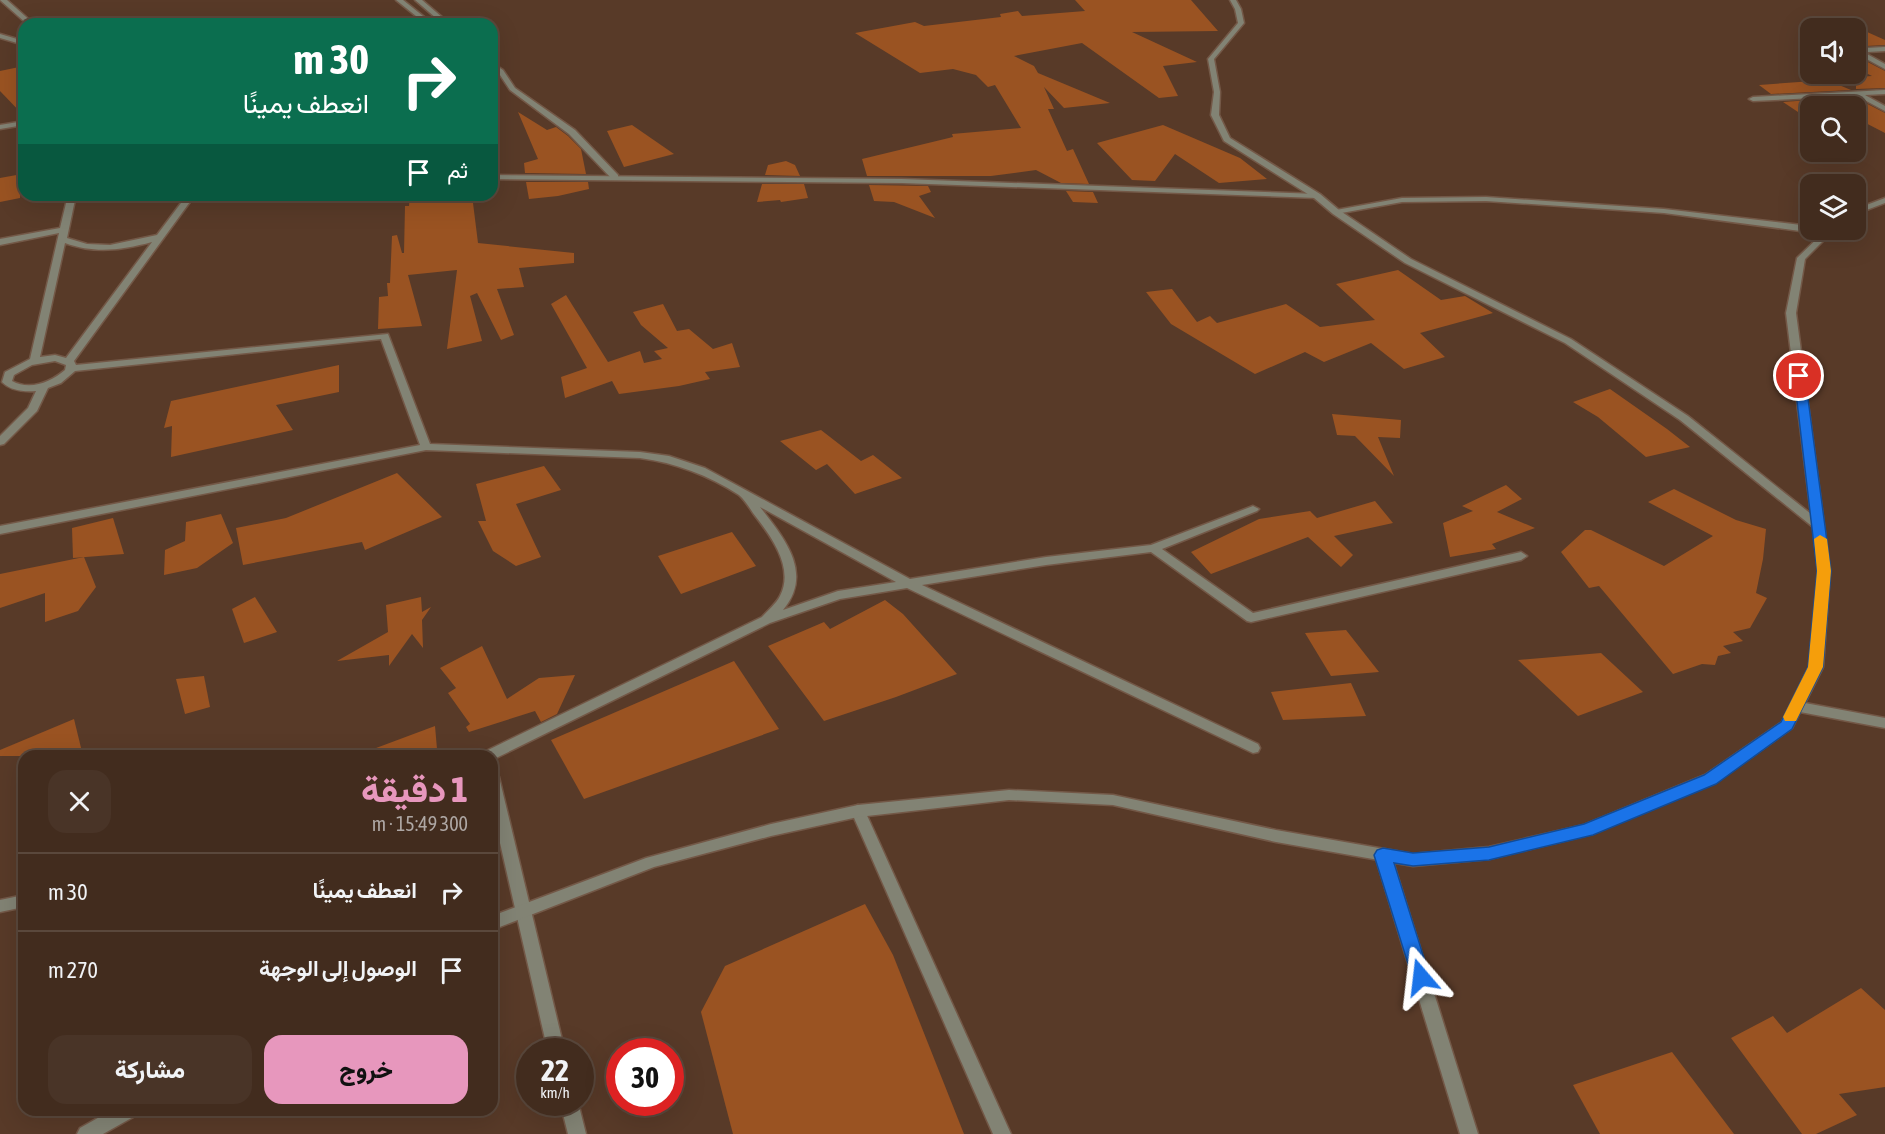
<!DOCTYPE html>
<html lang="ar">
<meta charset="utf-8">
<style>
body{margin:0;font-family:"Asap Condensed",Vazirmatn,sans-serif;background:#493427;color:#f1f3f6;direction:rtl;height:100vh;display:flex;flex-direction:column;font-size:22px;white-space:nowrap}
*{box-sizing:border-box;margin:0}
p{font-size:20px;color:#aea7a4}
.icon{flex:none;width:33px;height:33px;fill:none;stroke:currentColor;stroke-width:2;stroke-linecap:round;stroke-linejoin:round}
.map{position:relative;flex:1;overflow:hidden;direction:ltr}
.panel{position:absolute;left:18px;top:750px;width:480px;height:366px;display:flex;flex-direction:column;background:#422c1e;border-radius:18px;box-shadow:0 6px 24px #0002,0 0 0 2px #5a483c;direction:rtl}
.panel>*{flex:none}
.guide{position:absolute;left:18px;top:18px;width:480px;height:183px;border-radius:18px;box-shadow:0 6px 24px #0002,0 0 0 2px #5a483c;direction:rtl;background:#0b6e4f;color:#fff;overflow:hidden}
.fabs{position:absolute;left:1800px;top:18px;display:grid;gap:12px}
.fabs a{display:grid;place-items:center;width:66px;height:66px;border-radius:12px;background:#422c1e;box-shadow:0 6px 24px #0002,0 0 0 2px #5a483c;font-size:30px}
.speed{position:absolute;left:516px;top:1038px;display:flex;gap:12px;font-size:30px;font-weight:700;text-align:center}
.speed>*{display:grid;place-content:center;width:78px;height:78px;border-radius:50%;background:#422c1e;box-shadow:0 6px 24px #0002,0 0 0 2px #5a483c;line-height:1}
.speed small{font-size:15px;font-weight:400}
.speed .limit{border:9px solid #d22;background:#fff;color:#111}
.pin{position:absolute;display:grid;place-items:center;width:51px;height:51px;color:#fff;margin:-26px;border:3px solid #fff;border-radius:50%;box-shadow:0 2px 6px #0007}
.me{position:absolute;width:66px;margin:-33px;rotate:343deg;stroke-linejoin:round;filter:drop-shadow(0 0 4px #0008)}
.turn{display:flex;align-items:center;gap:21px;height:126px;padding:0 30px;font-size:27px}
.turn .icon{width:78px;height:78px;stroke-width:2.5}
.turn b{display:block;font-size:42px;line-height:51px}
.then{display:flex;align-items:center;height:57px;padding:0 30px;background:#0003;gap:12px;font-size:22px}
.round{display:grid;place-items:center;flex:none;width:63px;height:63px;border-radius:18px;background:#493427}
.head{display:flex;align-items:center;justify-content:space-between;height:102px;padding:0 30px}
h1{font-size:36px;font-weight:800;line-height:45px;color:#e797bd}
.button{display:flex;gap:12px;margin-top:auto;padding:12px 30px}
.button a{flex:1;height:69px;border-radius:18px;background:#e797bd;color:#111;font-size:24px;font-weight:800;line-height:69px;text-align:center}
.button a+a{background:#493427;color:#f1f3f6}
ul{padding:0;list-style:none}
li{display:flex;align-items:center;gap:18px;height:78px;padding:0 30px;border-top:2px solid #5a483c}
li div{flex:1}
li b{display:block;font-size:22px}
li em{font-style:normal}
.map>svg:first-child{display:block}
.building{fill:#9a5322}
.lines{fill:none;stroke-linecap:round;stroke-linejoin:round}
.minor-casing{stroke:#735847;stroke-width:3}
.tertiary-casing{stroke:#735847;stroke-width:3}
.minor{fill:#828374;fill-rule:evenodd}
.tertiary{fill:#828374;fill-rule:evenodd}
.route{fill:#1a73e8;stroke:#114b97;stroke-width:1.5}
.slow{fill:#f59e0b}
</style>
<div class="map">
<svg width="1885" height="1134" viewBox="0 0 1885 1134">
<rect width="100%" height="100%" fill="#583a28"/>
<g class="building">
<polygon points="1075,0 1191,0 1218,31 1132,32 1197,62 1163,66 1178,96 1159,98 1082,43 1014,56 1034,66 1038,73 1110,103 1064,108 1044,87 1054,109 1048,109 1067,151 1073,149 1089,184 1061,183 1036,170 991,176 867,176 862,159 953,137 952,134 1021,128 995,85 988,87 976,75 953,69 920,73 855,33 915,22 924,26 1001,17 1000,14 1018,11 1022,16 1085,11"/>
<polygon points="1856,27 1885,40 1885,45 1866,46 1856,42"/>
<polygon points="1856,50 1859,52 1860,58 1885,71 1885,88 1856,89 1856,77 1872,76 1856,68"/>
<polygon points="24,66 24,116 0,91 0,71"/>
<polygon points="1827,80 1851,90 1771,94 1759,85"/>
<polygon points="1856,98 1885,113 1885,133 1856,118 1856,106 1831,106 1819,100"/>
<polygon points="1810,100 1810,120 1783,102"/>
<polygon points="518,112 547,130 556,127 568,136 581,149 586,174 525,173 524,163 538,159"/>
<polygon points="632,125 674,154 624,167 607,131"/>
<polygon points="1163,125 1240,158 1267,179 1219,183 1175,154 1155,181 1132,180 1097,143"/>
<polygon points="786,161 795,165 800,176 765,175 768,165"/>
<polygon points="22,174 20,198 0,202 0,178"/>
<polygon points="526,182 588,182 589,189 558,196 529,199"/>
<polygon points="762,184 804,184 808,198 781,202 780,200 757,202"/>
<polygon points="869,185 928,186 931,192 919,196 935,218 894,202 874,201"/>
<polygon points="1066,191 1093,192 1098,203 1073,202"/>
<polygon points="410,195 472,195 478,243 574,253 574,263 519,268 524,287 497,289 514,335 501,340 477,293 470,296 482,341 447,349 457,270 408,275 422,326 378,329 379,297 388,296 387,283 390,283 392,236 397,235 402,253 404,253 405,206 409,206"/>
<polygon points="1398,270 1441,300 1465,296 1493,313 1420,333 1445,357 1404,369 1371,343 1324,362 1305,352 1255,374 1171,324 1146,292 1172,289 1197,322 1210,316 1217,323 1286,304 1320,327 1375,320 1336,284"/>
<polygon points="566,295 608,362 640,351 644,363 662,359 654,351 668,348 641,325 633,312 663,304 677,331 689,329 713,349 732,343 740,367 705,372 710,379 679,386 619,394 612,381 565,398 561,377 587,368 551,304"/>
<polygon points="339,365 339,392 276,405 293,430 171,457 172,426 164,428 171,401"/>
<polygon points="1610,389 1667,429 1690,447 1646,457 1598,417 1573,402"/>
<polygon points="1332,414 1401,420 1400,438 1378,437 1394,476 1355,436 1337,435"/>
<polygon points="821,430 861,461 873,455 902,478 855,494 827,464 816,470 780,441"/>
<polygon points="544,466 561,490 516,504 541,557 516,566 493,551 478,521 486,521 476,484"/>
<polygon points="397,473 442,517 365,550 362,542 243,565 236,528 286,518"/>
<polygon points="1506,485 1522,499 1497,512 1535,528 1492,544 1496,549 1450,557 1443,523 1473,511 1462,506"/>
<polygon points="1674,489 1736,520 1766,529 1763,559 1756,593 1767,598 1750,628 1733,632 1743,641 1723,646 1731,653 1718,656 1715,665 1702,664 1673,674 1599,586 1589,588 1561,552 1585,530 1591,530 1664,566 1713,536 1648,502"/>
<polygon points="1375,501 1393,523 1334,536 1353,555 1341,567 1308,537 1211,574 1191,552 1259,519 1310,511 1317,518"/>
<polygon points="221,514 233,543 197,568 164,575 165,550 185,541 186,522"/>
<polygon points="113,518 124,554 73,558 72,528"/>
<polygon points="732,532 756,566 681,594 658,556"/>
<polygon points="84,557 96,587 78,611 45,622 45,593 0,608 0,574"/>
<polygon points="255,597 277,632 244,643 232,609"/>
<polygon points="421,597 422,612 431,607 422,620 423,648 412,634 389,666 389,655 337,661 388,632 386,605"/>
<polygon points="885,600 903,614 957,674 896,697 824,721 768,646 824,622 830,629"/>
<polygon points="1346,630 1379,672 1331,676 1305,633"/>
<polygon points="482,646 507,699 539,678 575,675 557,714 541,722 535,711 469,732 466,727 470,724 448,693 456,688 440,668"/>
<polygon points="1601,653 1643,692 1578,716 1518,660"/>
<polygon points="734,661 779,729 584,799 551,740"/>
<polygon points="204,676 210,707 185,714 176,679"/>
<polygon points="1351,683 1366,716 1283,720 1271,692"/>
<polygon points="74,719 83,756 0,756 0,750"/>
<polygon points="435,726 437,749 420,756 361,756 360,754"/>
<polygon points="865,904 893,955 964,1134 733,1134 701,1012 725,966"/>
<polygon points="1861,988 1885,1010 1885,1087 1839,1094 1857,1115 1816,1134 1802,1134 1731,1038 1773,1016 1787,1033"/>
<polygon points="1672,1052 1734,1134 1600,1134 1573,1085"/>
</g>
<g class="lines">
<defs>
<g id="minor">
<polygon points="0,0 7,0 34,24 27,24"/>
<polygon points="1812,24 1820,28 1810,27 1809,26"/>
<polygon points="0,34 24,41 24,45 0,38"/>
<polygon points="1856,44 1866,48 1885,47 1885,51 1868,52 1867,54 1885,64 1885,69 1861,56 1861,51 1856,48"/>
<polygon points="1885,90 1885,94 1865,95 1885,106 1885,111 1857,96 1753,101 1749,99 1753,97"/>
<polygon points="24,121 24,125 0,129 0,125"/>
<polygon points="492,175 902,179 1317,194 1321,196 1317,198 902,183 492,179"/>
<path d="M68,195H76L67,238L87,244L110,245L157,235L187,195H195L74,361L76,365L388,334L430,444L640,452L669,456L705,468L910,579L1046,557L1151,545L1253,506L1259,509L1257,511L1162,549L1253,613L1521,552L1527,556L1521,560L1251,622L1247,621L1151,552L1046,565L922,585L1258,744L1260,748L1258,752L1253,753L907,588L840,599L770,623L492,760V756H482L484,752L762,617C768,610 776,604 780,596C795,567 770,535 753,513C749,507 744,499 739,495C708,475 676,463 640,458L426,450L0,534V526L420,445L381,339L75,371L61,383L48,388L37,411L4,444L0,445V436L28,408L36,391C24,392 11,391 2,382L5,372L30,359L59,233L0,245V239L60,228ZM152,242L66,358L55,355L40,357L65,243C95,254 122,250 152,242ZM55,361L66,365L65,370C51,382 30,391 12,381L14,375L32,365ZM760,507L896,582L838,591L783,610C814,573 784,538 760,507Z"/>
<polygon points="1486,197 1664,209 1810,226 1810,230 1832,231 1828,234 1815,233 1664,213 1486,201 1402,202 1336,214 1332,212 1336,210 1402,198"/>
<polygon points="492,772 497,773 499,777 565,1052 548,1052 492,808"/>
<polygon points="858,805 863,807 865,811 1011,1134 993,1134 851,811 853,807"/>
<polygon points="1383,849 1388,851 1391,855 1478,1134 1460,1134 1375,855 1378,851"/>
<polygon points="24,895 24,907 0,912 0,900"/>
<polygon points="560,1102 578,1102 586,1134 568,1134"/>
</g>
<g id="tertiary">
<polygon points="396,0 403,0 433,24 426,24"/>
<polygon points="415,0 422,0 450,24 443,24"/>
<polygon points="1230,0 1236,0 1241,9 1244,23 1214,59 1220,92 1219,115 1230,138 1320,194 1339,210 1411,259 1571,339 1688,416 1811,514 1786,313 1797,258 1826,230 1834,230 1805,259 1796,313 1830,571 1823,667 1805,703 1885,718 1885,728 1800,712 1792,728 1715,783 1592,834 1489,859 1413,866 1276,842 1113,805 1009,800 858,817 771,836 654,867 492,930 492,916 646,858 771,824 858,805 1009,790 1113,795 1276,830 1413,854 1489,847 1584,825 1705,775 1782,722 1809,667 1818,571 1813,527 1680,420 1565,343 1405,263 1333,214 1314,198 1224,141 1211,115 1214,92 1208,59 1238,23 1235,9"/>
<polygon points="492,63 503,70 515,88 575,130 618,175 618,179 612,179 569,134 510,90 498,72 492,68"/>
<polygon points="1885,198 1885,203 1856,214 1856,209"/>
<polygon points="112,1110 138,1110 135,1116 103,1134 77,1134 80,1128"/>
</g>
</defs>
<use href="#minor" class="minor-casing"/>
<use href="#tertiary" class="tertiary-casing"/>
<use href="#minor" class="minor"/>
<use href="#tertiary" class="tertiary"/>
</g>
<polygon class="route" points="1799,372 1805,376 1831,571 1823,667 1792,729 1716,784 1593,835 1489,860 1413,866 1394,863 1430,977 1427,983 1421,985 1414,983 1374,855 1377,850 1383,848 1413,853 1489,847 1584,824 1704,775 1781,722 1808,667 1817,571 1794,376"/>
<polygon class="slow" points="1820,535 1827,539 1831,571 1823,667 1796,721 1785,721 1783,717 1808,667 1817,571 1814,539"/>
</svg>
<div class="fabs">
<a><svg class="icon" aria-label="sound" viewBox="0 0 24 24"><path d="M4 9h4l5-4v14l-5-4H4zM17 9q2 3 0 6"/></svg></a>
<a><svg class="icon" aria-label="search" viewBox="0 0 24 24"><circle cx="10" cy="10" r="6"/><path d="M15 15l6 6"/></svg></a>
<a><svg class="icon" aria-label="layers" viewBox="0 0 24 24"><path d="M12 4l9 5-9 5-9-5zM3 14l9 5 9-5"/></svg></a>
</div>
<div class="speed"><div>22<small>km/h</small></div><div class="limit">30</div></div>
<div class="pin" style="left:1799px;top:376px;background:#d93025"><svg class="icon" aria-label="arrive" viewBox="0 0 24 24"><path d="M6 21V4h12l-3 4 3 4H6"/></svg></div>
<svg class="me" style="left:1421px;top:977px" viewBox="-20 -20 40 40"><path d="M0-17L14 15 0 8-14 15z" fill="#1a73e8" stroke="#fff" stroke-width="4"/></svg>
<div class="guide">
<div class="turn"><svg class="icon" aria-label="right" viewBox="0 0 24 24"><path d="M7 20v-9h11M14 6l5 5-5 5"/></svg><div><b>30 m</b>انعطف يمينًا</div></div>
<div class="then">ثم<svg class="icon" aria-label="arrive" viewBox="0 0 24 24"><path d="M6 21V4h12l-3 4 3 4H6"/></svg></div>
</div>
<section class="panel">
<div class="head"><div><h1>1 دقيقة</h1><p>300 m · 15:49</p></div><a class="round"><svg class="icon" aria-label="close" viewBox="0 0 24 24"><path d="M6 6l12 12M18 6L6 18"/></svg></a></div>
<ul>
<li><svg class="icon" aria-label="right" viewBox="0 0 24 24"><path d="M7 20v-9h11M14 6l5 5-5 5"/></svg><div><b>انعطف يمينًا</b></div><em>30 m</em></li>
<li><svg class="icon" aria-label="arrive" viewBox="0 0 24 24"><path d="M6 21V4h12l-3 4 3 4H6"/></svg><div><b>الوصول إلى الوجهة</b></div><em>270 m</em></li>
</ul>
<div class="button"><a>خروج</a><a>مشاركة</a></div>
</section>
</div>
